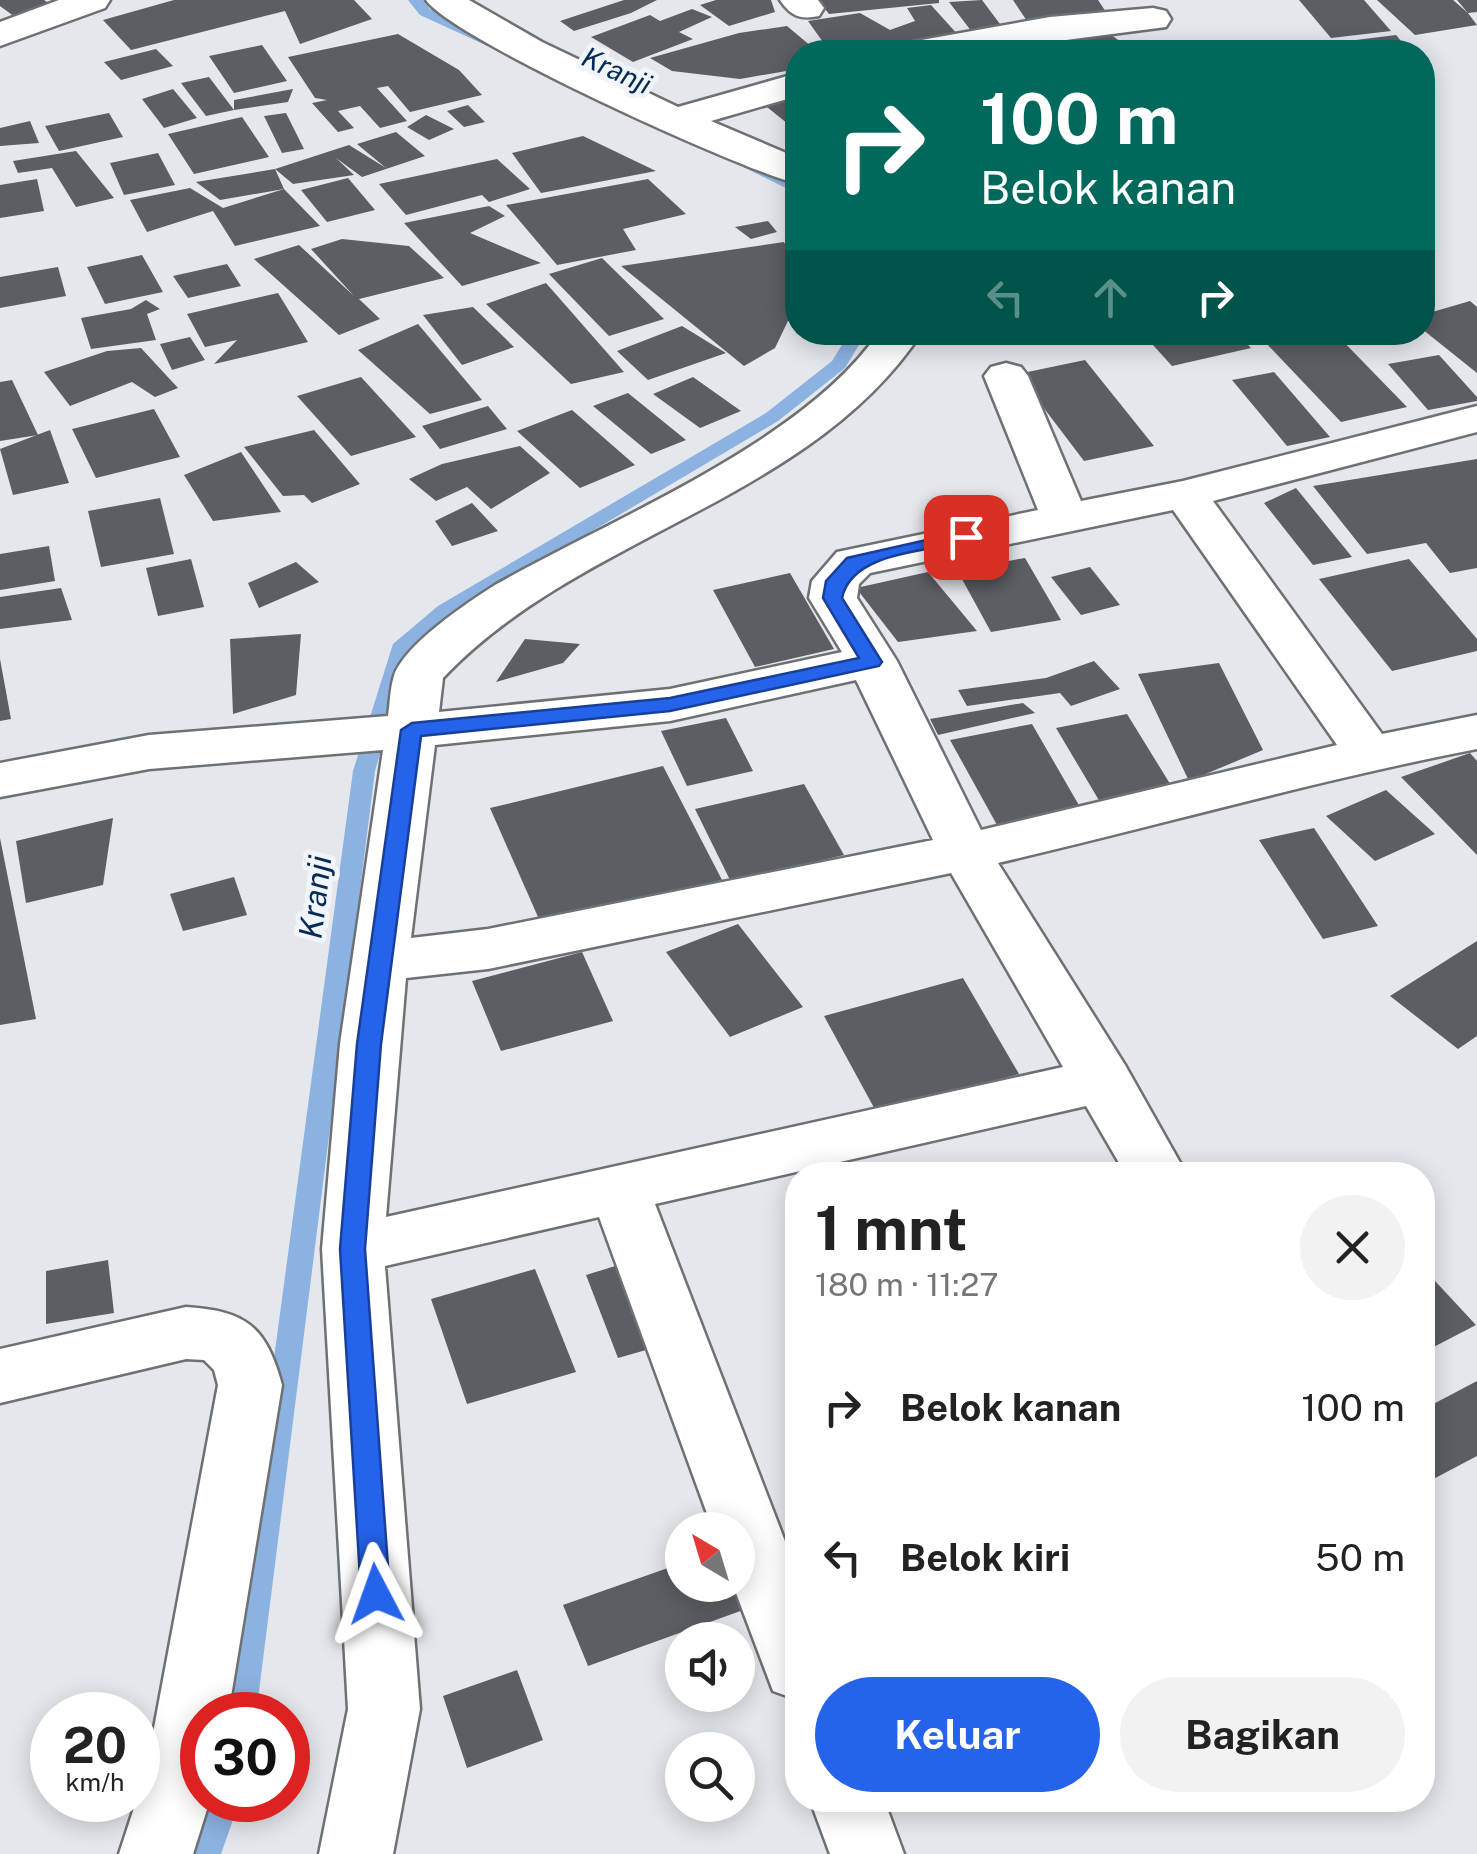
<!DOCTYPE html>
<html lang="id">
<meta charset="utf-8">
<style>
body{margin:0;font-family:"Public Sans",sans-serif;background:#f2f2f2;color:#222;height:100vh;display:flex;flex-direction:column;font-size:38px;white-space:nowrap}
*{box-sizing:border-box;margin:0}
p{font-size:32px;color:#767676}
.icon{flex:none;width:55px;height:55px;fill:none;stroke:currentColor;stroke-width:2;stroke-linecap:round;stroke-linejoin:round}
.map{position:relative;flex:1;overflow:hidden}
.side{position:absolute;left:785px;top:1162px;width:650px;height:650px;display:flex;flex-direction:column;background:#fff;border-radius:40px;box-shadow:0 5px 25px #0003}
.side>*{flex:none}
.guide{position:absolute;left:785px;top:40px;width:650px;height:305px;border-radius:40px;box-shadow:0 5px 25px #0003;background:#00695c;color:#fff;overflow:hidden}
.needle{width:65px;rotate:322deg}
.tools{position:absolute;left:665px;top:1512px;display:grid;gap:20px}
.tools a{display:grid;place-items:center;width:90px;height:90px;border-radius:50%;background:#fff;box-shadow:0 5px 25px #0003;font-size:50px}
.speed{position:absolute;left:30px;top:1692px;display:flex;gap:20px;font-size:50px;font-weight:700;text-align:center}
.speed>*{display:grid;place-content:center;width:130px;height:130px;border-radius:50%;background:#fff;box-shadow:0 5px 25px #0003;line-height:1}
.speed small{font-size:25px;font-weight:400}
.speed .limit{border:15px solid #d22;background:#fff;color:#111}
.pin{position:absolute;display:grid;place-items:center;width:85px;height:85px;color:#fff;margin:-42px;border-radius:20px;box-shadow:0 5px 15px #0006}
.me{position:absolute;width:110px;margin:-55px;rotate:356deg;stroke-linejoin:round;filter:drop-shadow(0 0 8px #0008)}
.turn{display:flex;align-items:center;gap:35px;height:210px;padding:0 30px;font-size:45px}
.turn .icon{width:130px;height:130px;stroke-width:2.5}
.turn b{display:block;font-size:70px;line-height:85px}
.lanes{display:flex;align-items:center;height:95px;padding:0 30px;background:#0003;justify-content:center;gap:50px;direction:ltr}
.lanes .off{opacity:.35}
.round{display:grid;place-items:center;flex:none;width:105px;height:105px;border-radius:52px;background:#f2f2f2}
.headline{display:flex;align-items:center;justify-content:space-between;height:170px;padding:0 30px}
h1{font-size:60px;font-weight:700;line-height:75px}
.button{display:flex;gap:20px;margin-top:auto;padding:20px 30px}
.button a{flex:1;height:115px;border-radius:60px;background:#2563eb;color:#fff;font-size:40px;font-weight:700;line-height:115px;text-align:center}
.button a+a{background:#f2f2f2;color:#222}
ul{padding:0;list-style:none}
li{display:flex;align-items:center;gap:30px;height:150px;padding:0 30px}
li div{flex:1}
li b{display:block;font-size:38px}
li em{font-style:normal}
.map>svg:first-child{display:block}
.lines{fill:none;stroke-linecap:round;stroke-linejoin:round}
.stream{fill:#8cb2e1;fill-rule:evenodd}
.building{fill:#5b5e62}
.minor-casing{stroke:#6e7174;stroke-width:5}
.minor{fill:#fff;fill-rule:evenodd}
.route{fill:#2563eb;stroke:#184099;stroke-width:2.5}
.labels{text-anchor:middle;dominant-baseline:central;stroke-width:10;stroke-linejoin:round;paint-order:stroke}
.far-water-label{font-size:28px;font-style:italic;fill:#042b56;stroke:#f1f4f8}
.water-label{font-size:32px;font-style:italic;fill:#042b56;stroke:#f1f4f8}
</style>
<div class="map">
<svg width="1477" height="1854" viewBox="0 0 1477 1854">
<rect width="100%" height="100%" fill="#e4e7eb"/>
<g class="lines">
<g class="stream">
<polygon points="408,0 423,0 430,9 506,46 494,49 420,15"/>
<polygon points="743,161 755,161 798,182 798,194 743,167"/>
<polygon points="850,332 867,332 845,368 778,421 452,614 409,651 375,771 256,1715 226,1715 353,771 393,644 438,606 766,413 832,361"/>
<polygon points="210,1800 240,1800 221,1854 191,1854"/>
</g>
</g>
<g class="building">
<polygon points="0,0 44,0 56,8 19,20 0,6"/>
<polygon points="174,0 354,0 372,19 300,44 285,11 131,50 103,20"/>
<polygon points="624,0 657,0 631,13 574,31 560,21"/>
<polygon points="716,0 771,0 775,12 729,26 700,5"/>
<polygon points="818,0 939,0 939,3 829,14"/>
<polygon points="982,0 1003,28 972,32 949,2"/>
<polygon points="1013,0 1098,0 1106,12 1027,21"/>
<polygon points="1299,0 1364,0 1391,31 1331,38"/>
<polygon points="1377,0 1453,0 1468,13 1457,0 1477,0 1477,12 1468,13 1477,25 1415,35"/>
<polygon points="931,5 959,36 830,52 808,21 860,13 890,30 915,21 907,8"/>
<polygon points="692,9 712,17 679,32 693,39 633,62 591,37 650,15 660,21"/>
<polygon points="1096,24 1135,52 992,52 992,51"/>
<polygon points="787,26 818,52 798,52 798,69 740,79 672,71 650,58 739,33"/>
<polygon points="398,34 459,70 482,95 410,112 388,86 377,88 407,121 380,128 360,106 338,111 354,128 338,132 312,103 327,100 315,98 288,57"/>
<polygon points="1396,35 1410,52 1349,52 1340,42"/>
<polygon points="262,45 287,81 234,93 209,56"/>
<polygon points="156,49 173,66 121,80 104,62"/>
<polygon points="209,77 234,110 206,116 181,83"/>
<polygon points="798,87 798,132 757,99"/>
<polygon points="173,89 197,118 164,128 142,99"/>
<polygon points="293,89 288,102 234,110 234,100"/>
<polygon points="468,105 485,122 464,127 447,111"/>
<polygon points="109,113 123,137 59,151 45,126"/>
<polygon points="286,113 304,149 282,153 264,116"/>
<polygon points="426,115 454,129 429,140 407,127"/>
<polygon points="242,117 269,157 194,174 168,134"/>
<polygon points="30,121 39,143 0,146 0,128"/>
<polygon points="396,132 425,156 362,177 336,158 354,175 293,184 275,169 349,145 386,168 357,144"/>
<polygon points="583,136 656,171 541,193 512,153"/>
<polygon points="76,151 114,198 76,207 52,168 18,173 13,161"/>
<polygon points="158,153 175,185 124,195 110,163"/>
<polygon points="497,159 530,189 489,202 482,195 406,215 379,184"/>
<polygon points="275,169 284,189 220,200 196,182"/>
<polygon points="348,178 375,210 327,222 301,190"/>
<polygon points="37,179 44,211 0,218 0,185"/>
<polygon points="648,179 686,214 623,229 636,250 557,265 506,205"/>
<polygon points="190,188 223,208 284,189 320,226 235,246 213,211 147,232 130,200"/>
<polygon points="489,206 505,216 470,233 541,263 462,286 404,223"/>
<polygon points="768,221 777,232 751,239 735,227"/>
<polygon points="342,239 409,246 444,278 359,299 380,319 339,335 254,259 299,245 354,296 311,249"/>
<polygon points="784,242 798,271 798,300 775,348 744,366 621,266"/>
<polygon points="142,255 163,292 105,304 87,267"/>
<polygon points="602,258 664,319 609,336 549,274"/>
<polygon points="227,264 241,286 188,298 173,276"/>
<polygon points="58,267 66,296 0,308 0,277"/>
<polygon points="546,283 624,372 571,384 486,304"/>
<polygon points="278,293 308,342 214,364 237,340 205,347 187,314"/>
<polygon points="146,300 160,309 147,314 156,340 91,349 81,318 131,309"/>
<polygon points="1470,301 1477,307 1477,373 1422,329 1422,315"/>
<polygon points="473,307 514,347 462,365 423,315"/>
<polygon points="418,324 482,400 430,414 358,350"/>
<polygon points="682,326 726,353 648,380 617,351"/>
<polygon points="1151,332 1236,332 1251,348 1172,366 1143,334"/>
<polygon points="1300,332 1334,332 1407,407 1341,422 1264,341"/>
<polygon points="190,337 205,360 172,370 160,344"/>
<polygon points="141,348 178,388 155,397 132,382 70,406 44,372 107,351"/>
<polygon points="1439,355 1477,397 1477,401 1428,410 1388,364"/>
<polygon points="1085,360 1154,446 1084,461 1018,374"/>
<polygon points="1274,372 1330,437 1287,446 1232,380"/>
<polygon points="361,377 416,437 351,456 297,396"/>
<polygon points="693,377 741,411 700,428 653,394"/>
<polygon points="12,380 38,435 0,441 0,382"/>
<polygon points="628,393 686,440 651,454 593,406"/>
<polygon points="488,406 507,429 440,449 422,426"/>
<polygon points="154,409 180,457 96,478 72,429"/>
<polygon points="572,410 635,465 580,488 517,431"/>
<polygon points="50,430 69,483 13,495 0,449"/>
<polygon points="314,430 360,484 312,503 304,495 283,496 244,447"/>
<polygon points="520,446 550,473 491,509 467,487 436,501 409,479 442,464"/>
<polygon points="241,452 281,512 213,521 184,475"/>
<polygon points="1477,459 1477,568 1450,573 1426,543 1367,554 1313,486"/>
<polygon points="1296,488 1352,557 1313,565 1264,503"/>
<polygon points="160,498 174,554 101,567 88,511"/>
<polygon points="472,503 498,531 452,546 435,521"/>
<polygon points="49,546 55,581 0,590 0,554"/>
<polygon points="1025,558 1061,620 991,632 957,570"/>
<polygon points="191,559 204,607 158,616 146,568"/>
<polygon points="1409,559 1477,639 1477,651 1392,671 1319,579"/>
<polygon points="296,562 319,582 259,608 248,583"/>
<polygon points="1090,567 1120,605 1081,615 1051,577"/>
<polygon points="928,572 977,631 898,642 856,588"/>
<polygon points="790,573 834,649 755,667 713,590"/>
<polygon points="61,588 72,620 0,629 0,597"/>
<polygon points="301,634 296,695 233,714 230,639"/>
<polygon points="525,639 580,644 563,663 496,682"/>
<polygon points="0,659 11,719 0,721"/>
<polygon points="1094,661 1120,689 1071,706 1060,693 967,706 958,690 1046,678"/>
<polygon points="1219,663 1263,750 1189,781 1138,674"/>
<polygon points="1023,703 1035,713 938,735 930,719"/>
<polygon points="1127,714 1172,787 1100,802 1056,728"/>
<polygon points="726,718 753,771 687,786 661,731"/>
<polygon points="1032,724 1080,807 997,825 950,740"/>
<polygon points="1470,753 1477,761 1477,855 1401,777"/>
<polygon points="663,766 722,880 542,926 490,808"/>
<polygon points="804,784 844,855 731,882 695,809"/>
<polygon points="1386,790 1435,834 1375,861 1326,816"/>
<polygon points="113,818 103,885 26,903 16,841"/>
<polygon points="1314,828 1378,926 1323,939 1259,840"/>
<polygon points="0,838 36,1019 0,1025"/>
<polygon points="234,877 247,915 183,931 170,894"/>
<polygon points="738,924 803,1007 730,1037 666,952"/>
<polygon points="1477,941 1477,1036 1458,1049 1390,996"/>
<polygon points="582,952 613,1021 501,1051 472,981"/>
<polygon points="963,978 1019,1074 878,1115 824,1016"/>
<polygon points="108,1260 114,1313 46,1324 46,1271"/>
<polygon points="625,1263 660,1346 618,1358 586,1275"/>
<polygon points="1422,1267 1476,1325 1422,1353"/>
<polygon points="535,1269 576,1372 467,1404 431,1299"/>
<polygon points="1477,1381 1477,1456 1422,1485 1422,1410"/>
<polygon points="738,1561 757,1605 588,1666 563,1605 682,1563 682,1585 738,1585"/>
<polygon points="517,1670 543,1740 467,1768 443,1696"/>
</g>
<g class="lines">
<defs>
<g id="minor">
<polygon points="59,0 110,0 105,8 0,46 0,22"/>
<path d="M426,0H469L542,42L678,107L798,73V96L711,121L798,158V184C742,170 454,40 426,0Z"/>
<path d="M780,0H818L824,8L819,16C800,20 791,16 780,0Z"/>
<polygon points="1153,8 1166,11 1171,19 1166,27 974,52 898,52 903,44 916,41 1050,17"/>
<path d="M879,332H922C809,503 580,533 443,678L439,712L670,689L842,652L809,598L812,581L837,552L1038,510L984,376L991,367L1006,363L1021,367L1028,376L1081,501L1183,481L1477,406V432L1213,501L1382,734L1477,715V749C1316,780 1158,826 998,863L1125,1065L1187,1175H1126L1086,1106L655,1204L798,1575V1700L773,1691L733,1585H738V1530H713L599,1217L385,1266L420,1709L393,1854H319L348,1709L322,1249L340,1044L383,750L149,769L0,797V763L149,735L388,716C390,703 390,688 394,676C404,645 468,602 495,585C611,519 805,442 879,332ZM1173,510L1337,745L981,830L897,661L857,598L859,584L870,573ZM856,680L933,840L488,929L411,938L435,745L670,721ZM951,873L1063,1067L386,1217L406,978L488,969Z"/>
<path d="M186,1307C246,1311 266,1326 282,1385L228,1715H202V1800H210L193,1854H119L146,1771L218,1385L214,1370L204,1360L186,1359L0,1403V1349Z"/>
<polygon points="810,1800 884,1800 904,1854 830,1854"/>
</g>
</defs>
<use href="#minor" class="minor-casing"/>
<use href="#minor" class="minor"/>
</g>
<path class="route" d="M966,531L976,537L973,541C933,551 852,550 842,598L882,662L879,666L670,711L421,736L381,1044L365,1249L390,1594L386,1603L376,1607L366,1603L361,1594L340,1249L357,1044L401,730L412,723L670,698L859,658L823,598L826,581L847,558Z"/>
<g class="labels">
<g class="far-water-label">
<text transform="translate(617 70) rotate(25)">Kranji</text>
</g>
<g class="water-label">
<text transform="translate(315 897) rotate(-83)">Kranji</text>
</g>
</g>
</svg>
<div class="tools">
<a><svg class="needle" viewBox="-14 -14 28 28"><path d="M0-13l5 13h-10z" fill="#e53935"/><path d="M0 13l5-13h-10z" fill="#767676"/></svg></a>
<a><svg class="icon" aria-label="sound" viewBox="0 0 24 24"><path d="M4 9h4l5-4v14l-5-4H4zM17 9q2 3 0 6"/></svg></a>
<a><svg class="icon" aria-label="search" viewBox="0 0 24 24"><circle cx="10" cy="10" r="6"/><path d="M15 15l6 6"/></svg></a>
</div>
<div class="speed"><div>20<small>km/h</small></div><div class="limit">30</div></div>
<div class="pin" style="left:966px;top:537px;background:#d93025"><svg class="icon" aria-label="arrive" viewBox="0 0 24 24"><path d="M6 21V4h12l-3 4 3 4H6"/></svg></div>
<svg class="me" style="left:376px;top:1594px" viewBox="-20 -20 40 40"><path d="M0-17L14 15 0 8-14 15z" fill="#2563eb" stroke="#fff" stroke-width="4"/></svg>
<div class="guide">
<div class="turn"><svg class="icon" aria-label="right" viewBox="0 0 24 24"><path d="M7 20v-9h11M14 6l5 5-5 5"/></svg><div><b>100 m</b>Belok kanan</div></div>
<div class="lanes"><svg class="icon off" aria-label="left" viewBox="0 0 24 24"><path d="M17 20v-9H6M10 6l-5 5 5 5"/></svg><svg class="icon off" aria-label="ahead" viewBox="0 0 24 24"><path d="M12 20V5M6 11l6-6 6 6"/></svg><svg class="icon" aria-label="right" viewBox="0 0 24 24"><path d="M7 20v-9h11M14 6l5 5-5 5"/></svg></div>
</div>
<section class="side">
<div class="headline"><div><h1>1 mnt</h1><p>180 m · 11:27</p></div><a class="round"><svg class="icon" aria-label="close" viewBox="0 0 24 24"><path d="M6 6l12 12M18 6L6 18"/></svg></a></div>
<ul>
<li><svg class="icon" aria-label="right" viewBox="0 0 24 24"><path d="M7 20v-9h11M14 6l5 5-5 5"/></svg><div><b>Belok kanan</b></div><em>100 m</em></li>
<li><svg class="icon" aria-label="left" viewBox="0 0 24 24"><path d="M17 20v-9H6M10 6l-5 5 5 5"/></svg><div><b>Belok kiri</b></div><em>50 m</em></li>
</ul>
<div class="button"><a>Keluar</a><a>Bagikan</a></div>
</section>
</div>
